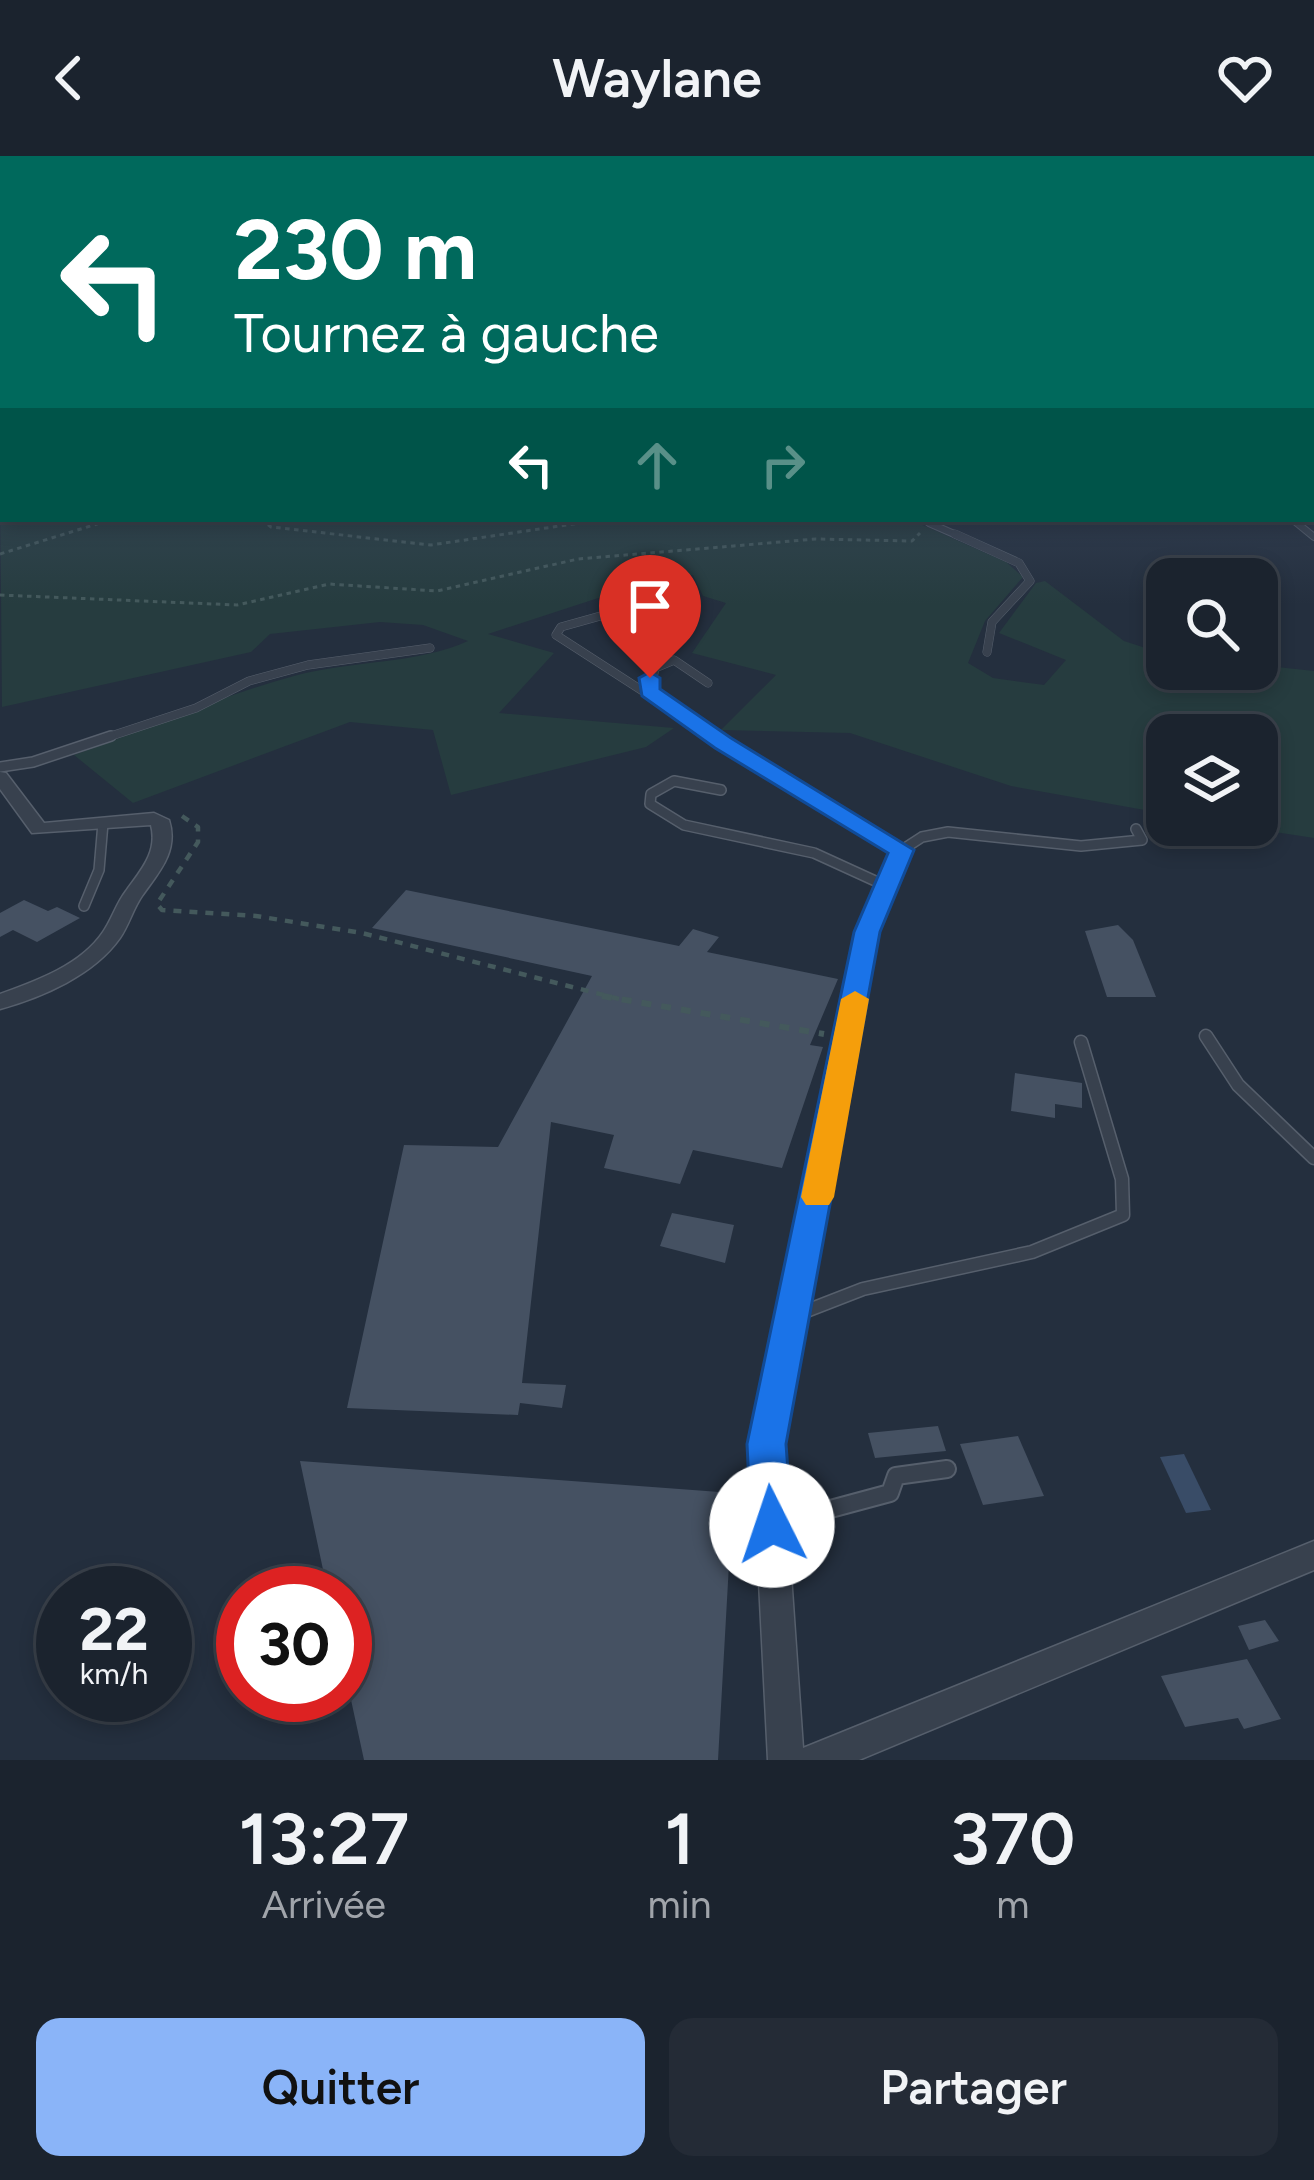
<!DOCTYPE html>
<html lang="fr">
<meta charset="utf-8">
<style>
body{margin:0;font-family:Figtree,sans-serif;background:#242b36;color:#f1f3f6;height:100vh;display:flex;flex-direction:column;font-size:45px;white-space:nowrap}
*{box-sizing:border-box;margin:0}
p{font-size:39px;color:#a0a4aa}
.icon{flex:none;width:66px;height:66px;fill:none;stroke:currentColor;stroke-width:2;stroke-linecap:round;stroke-linejoin:round}
.map{position:relative;height:1604px;overflow:hidden}
.details{display:flex;flex-direction:column;background:#1b232e;flex:1}
.details>*{flex:none}
.guide{position:absolute;left:0px;top:0px;width:1314px;height:366px;box-shadow:0 6px 18px #0003,0 0 0 3px #39404a;background:#00695c;color:#fff;overflow:hidden}
.buttons{position:absolute;left:1146px;top:402px;display:grid;gap:24px}
.buttons a{display:grid;place-items:center;width:132px;height:132px;border-radius:24px;background:#1b232e;box-shadow:0 6px 18px #0003,0 0 0 3px #39404a;font-size:60px}
.speed{position:absolute;left:36px;top:1410px;display:flex;gap:24px;font-size:60px;font-weight:700;text-align:center}
.speed>*{display:grid;place-content:center;width:156px;height:156px;border-radius:50%;background:#1b232e;box-shadow:0 6px 18px #0003,0 0 0 3px #39404a;line-height:1}
.speed small{font-size:30px;font-weight:400}
.speed .limit{border:18px solid #d22;background:#fff;color:#111}
.pin{position:absolute;display:grid;place-items:center;width:102px;height:102px;color:#fff;margin:-123px -51px;border-radius:50% 50% 50% 0;rotate:-45deg;box-shadow:0 0 12px #0007}
.pin .icon{rotate:45deg}
.me{position:absolute;width:132px;margin:-66px;rotate:356deg;stroke-linejoin:round;filter:drop-shadow(0 0 9px #0008)}
.turn{display:flex;align-items:center;gap:42px;height:252px;padding:0 36px;font-size:54px}
.turn .icon{width:156px;height:156px;stroke-width:2.5}
.turn b{display:block;font-size:84px;line-height:102px}
.lanes{display:flex;align-items:center;height:114px;padding:0 36px;background:#0003;justify-content:center;gap:60px;direction:ltr}
.lanes .off{opacity:.35}
.eta{display:flex;justify-content:space-evenly;align-items:center;height:204px;text-align:center}
.eta b{font-size:72px;font-weight:600;line-height:84px}
.cta{display:flex;gap:24px;margin-top:auto;padding:24px 36px}
.cta a{flex:1;height:138px;border-radius:24px;background:#8ab4f8;color:#111;font-size:48px;font-weight:600;line-height:138px;text-align:center}
.cta a+a{background:#242b36;color:#f1f3f6}
header{display:flex;justify-content:space-between;align-items:center;height:156px;padding:0 36px;background:#1b232e;font-size:54px;font-weight:600}
.map>svg:first-child{display:block}
.green{fill:#263c3f}
.water{fill:#394c67}
.building{fill:#455162}
.lines{fill:none;stroke-linecap:round;stroke-linejoin:round}
.service-far4-casing{stroke:#565f6c;stroke-width:8}
.service-far3-casing{stroke:#565f6c;stroke-width:9}
.service-far2-casing{stroke:#565f6c;stroke-width:12}
.service-far1-casing{stroke:#565f6c;stroke-width:15}
.service-casing{stroke:#565f6c;stroke-width:20}
.minor-casing{stroke:#565f6c;stroke-width:3}
.path-far2{stroke:#44595c;stroke-width:3;stroke-dasharray:4.5 4.5;stroke-linecap:butt}
.path-far1{stroke:#44595c;stroke-width:4.5;stroke-dasharray:8 8;stroke-linecap:butt}
.path{stroke:#44595c;stroke-width:6;stroke-dasharray:10 10;stroke-linecap:butt}
.service-far4{stroke:#38414e;stroke-width:6}
.service-far3{stroke:#38414e;stroke-width:8}
.service-far2{stroke:#38414e;stroke-width:9}
.service-far1{stroke:#38414e;stroke-width:12}
.service{stroke:#38414e;stroke-width:16}
.minor{fill:#38414e;fill-rule:evenodd}
.route{fill:#1a73e8;stroke:#114b97;stroke-width:3}
.slow{fill:#f59e0b}
</style>
<header><svg class="icon" aria-label="back" viewBox="0 0 24 24"><path d="M15 5l-7 7 7 7"/></svg>Waylane<svg class="icon" aria-label="heart" viewBox="0 0 24 24"><path d="M12 20l-8-8c-3-5 5-10 8-4 3-6 11-1 8 4z"/></svg></header>
<div class="map">
<svg width="1314" height="1604" viewBox="0 0 1314 1604">
<rect width="100%" height="100%" fill="#242f3e"/>
<path class="green" d="M0,318L3,363H919L918,367L1006,406L1023,421L985,465L968,507L993,522L1044,529L1066,504L999,477L1036,427L1045,425L1124,485L1167,499V513L1257,509L1314,515V682L1230,669H1257V579H1167V658L1011,630L850,577L721,574L776,519L692,497L726,447L703,440L693,419L635,430L488,478L554,497L499,557L674,572L646,591L451,639L433,574L350,566L133,647L74,599C147,573 220,540 294,520C351,504 415,509 468,485L423,469L380,466L270,478L251,496L2,551Z"/>
<polygon class="water" points="1184,1298 1211,1354 1186,1357 1160,1301"/>
<g class="building">
<polygon points="406,734 679,790 693,773 719,781 707,796 838,823 810,889 823,891 782,1012 693,994 680,1028 604,1012 614,979 551,966 522,1227 566,1229 562,1252 520,1247 518,1259 347,1252 404,989 498,991 592,820 372,772"/>
<polygon points="24,744 48,755 57,751 80,762 37,786 13,774 0,781 0,757"/>
<polygon points="1118,769 1133,784 1156,841 1107,841 1085,775"/>
<polygon points="1015,917 1082,927 1082,952 1055,948 1055,962 1011,955"/>
<polygon points="672,1057 734,1069 725,1107 660,1090"/>
<polygon points="938,1270 946,1295 875,1302 868,1277"/>
<polygon points="1018,1280 1044,1340 983,1349 960,1288"/>
<polygon points="300,1305 733,1337 718,1604 364,1604 345,1516 345,1437 328,1437"/>
<polygon points="1265,1464 1279,1485 1249,1494 1238,1470"/>
<polygon points="1247,1503 1281,1563 1244,1573 1238,1562 1185,1571 1161,1520"/>
</g>
<g class="lines">
<defs>
<g id="service-far4">
<polyline points="931,363 929,367 961,381"/>
<polyline points="1292,363 1314,381"/>
</g>
<g id="service-far3">
<polyline points="955,378 1019,407 1030,425 992,466 987,496"/>
<polyline points="604,459 561,471 556,479 717,583"/>
<polyline points="650,536 655,512 674,504 708,527"/>
<polyline points="102,583 196,552 249,525 308,509 430,492"/>
</g>
<g id="service-far2">
<polyline points="712,580 902,694 922,681 948,676 1081,690 1142,684 1136,673"/>
<polyline points="0,611 33,606 111,580"/>
<polyline points="721,634 674,625 651,638 650,648 684,669 814,697 884,729"/>
<polyline points="84,750 99,714 103,667"/>
</g>
<g id="service-far1">
<polyline points="1206,880 1238,929 1314,1002"/>
<polyline points="796,1159 863,1133 1032,1096 1123,1059 1122,1023 1081,886"/>
</g>
<polyline id="service" points="775,1368 890,1337 896,1320 947,1313"/>
<g id="minor">
<rect x="1311" y="249" width="3" height="6"/>
<rect x="0" y="287" width="3" height="6"/>
<path d="M0,616L6,617L44,667L154,657L169,664C179,695 159,716 142,740C133,753 129,769 120,782C94,819 43,841 0,853V838C36,825 81,809 103,776C112,763 116,748 126,735C141,714 158,696 151,669L32,677L0,633Z"/>
<polygon points="902,688 911,694 877,776 782,1288 803,1592 1314,1385 1314,1414 859,1604 768,1604 752,1288 857,776 893,694"/>
</g>
</defs>
<use href="#service-far4" class="service-far4-casing"/>
<use href="#service-far3" class="service-far3-casing"/>
<use href="#service-far2" class="service-far2-casing"/>
<use href="#service-far1" class="service-far1-casing"/>
<use href="#service" class="service-casing"/>
<use href="#minor" class="minor-casing"/>
<g class="path-far2">
<polyline points="261,363 271,371 431,389 607,363"/>
<polyline points="0,398 113,363"/>
<polyline points="0,439 237,449 329,428 437,435 578,403 816,383 912,385 920,377"/>
</g>
<polyline class="path-far1" points="182,660 198,671 198,686 157,748 162,754 256,760 362,777 619,843"/>
<polyline class="path" points="602,840 824,878"/>
<use href="#service-far4" class="service-far4"/>
<use href="#service-far3" class="service-far3"/>
<use href="#service-far2" class="service-far2"/>
<use href="#service-far1" class="service-far1"/>
<use href="#service" class="service"/>
<use href="#minor" class="minor"/>
</g>
<linearGradient id="sky" x2="0" y2="1"><stop stop-color="#141a22"/><stop offset="0.5" stop-color="#3f4d63"/><stop offset="1" stop-color="#3f4d63" stop-opacity="0"/></linearGradient>
<rect width="1314" height="448" fill="url(#sky)"/>
<polygon class="route" points="650,516 660,522 660,533 731,582 914,694 880,776 786,1288 792,1369 786,1381 772,1387 757,1381 751,1369 747,1288 854,776 888,697 715,592 642,540 639,522"/>
<polygon class="slow" points="855,835 869,843 834,1041 829,1049 806,1049 801,1041 841,843"/>
</svg>
<div class="buttons">
<a><svg class="icon" aria-label="search" viewBox="0 0 24 24"><circle cx="10" cy="10" r="6"/><path d="M15 15l6 6"/></svg></a>
<a><svg class="icon" aria-label="layers" viewBox="0 0 24 24"><path d="M12 4l9 5-9 5-9-5zM3 14l9 5 9-5"/></svg></a>
</div>
<div class="speed"><div>22<small>km/h</small></div><div class="limit">30</div></div>
<div class="pin" style="left:650px;top:522px;background:#d93025"><svg class="icon" aria-label="arrive" viewBox="0 0 24 24"><path d="M6 21V4h12l-3 4 3 4H6"/></svg></div>
<svg class="me" style="left:772px;top:1369px" viewBox="-20 -20 40 40"><circle r="19" fill="#fff"/><path d="M0-13L10 11 0 6-10 11z" fill="#1a73e8"/></svg>
<div class="guide">
<div class="turn"><svg class="icon" aria-label="left" viewBox="0 0 24 24"><path d="M17 20v-9H6M10 6l-5 5 5 5"/></svg><div><b>230 m</b>Tournez à gauche</div></div>
<div class="lanes"><svg class="icon" aria-label="left" viewBox="0 0 24 24"><path d="M17 20v-9H6M10 6l-5 5 5 5"/></svg><svg class="icon off" aria-label="ahead" viewBox="0 0 24 24"><path d="M12 20V5M6 11l6-6 6 6"/></svg><svg class="icon off" aria-label="right" viewBox="0 0 24 24"><path d="M7 20v-9h11M14 6l5 5-5 5"/></svg></div>
</div>
</div>
<section class="details">
<div class="eta">
<div><b>13:27</b><p>Arrivée</p></div>
<div><b>1</b><p>min</p></div>
<div><b>370</b><p>m</p></div>
</div>
<div class="cta"><a>Quitter</a><a>Partager</a></div>
</section>
